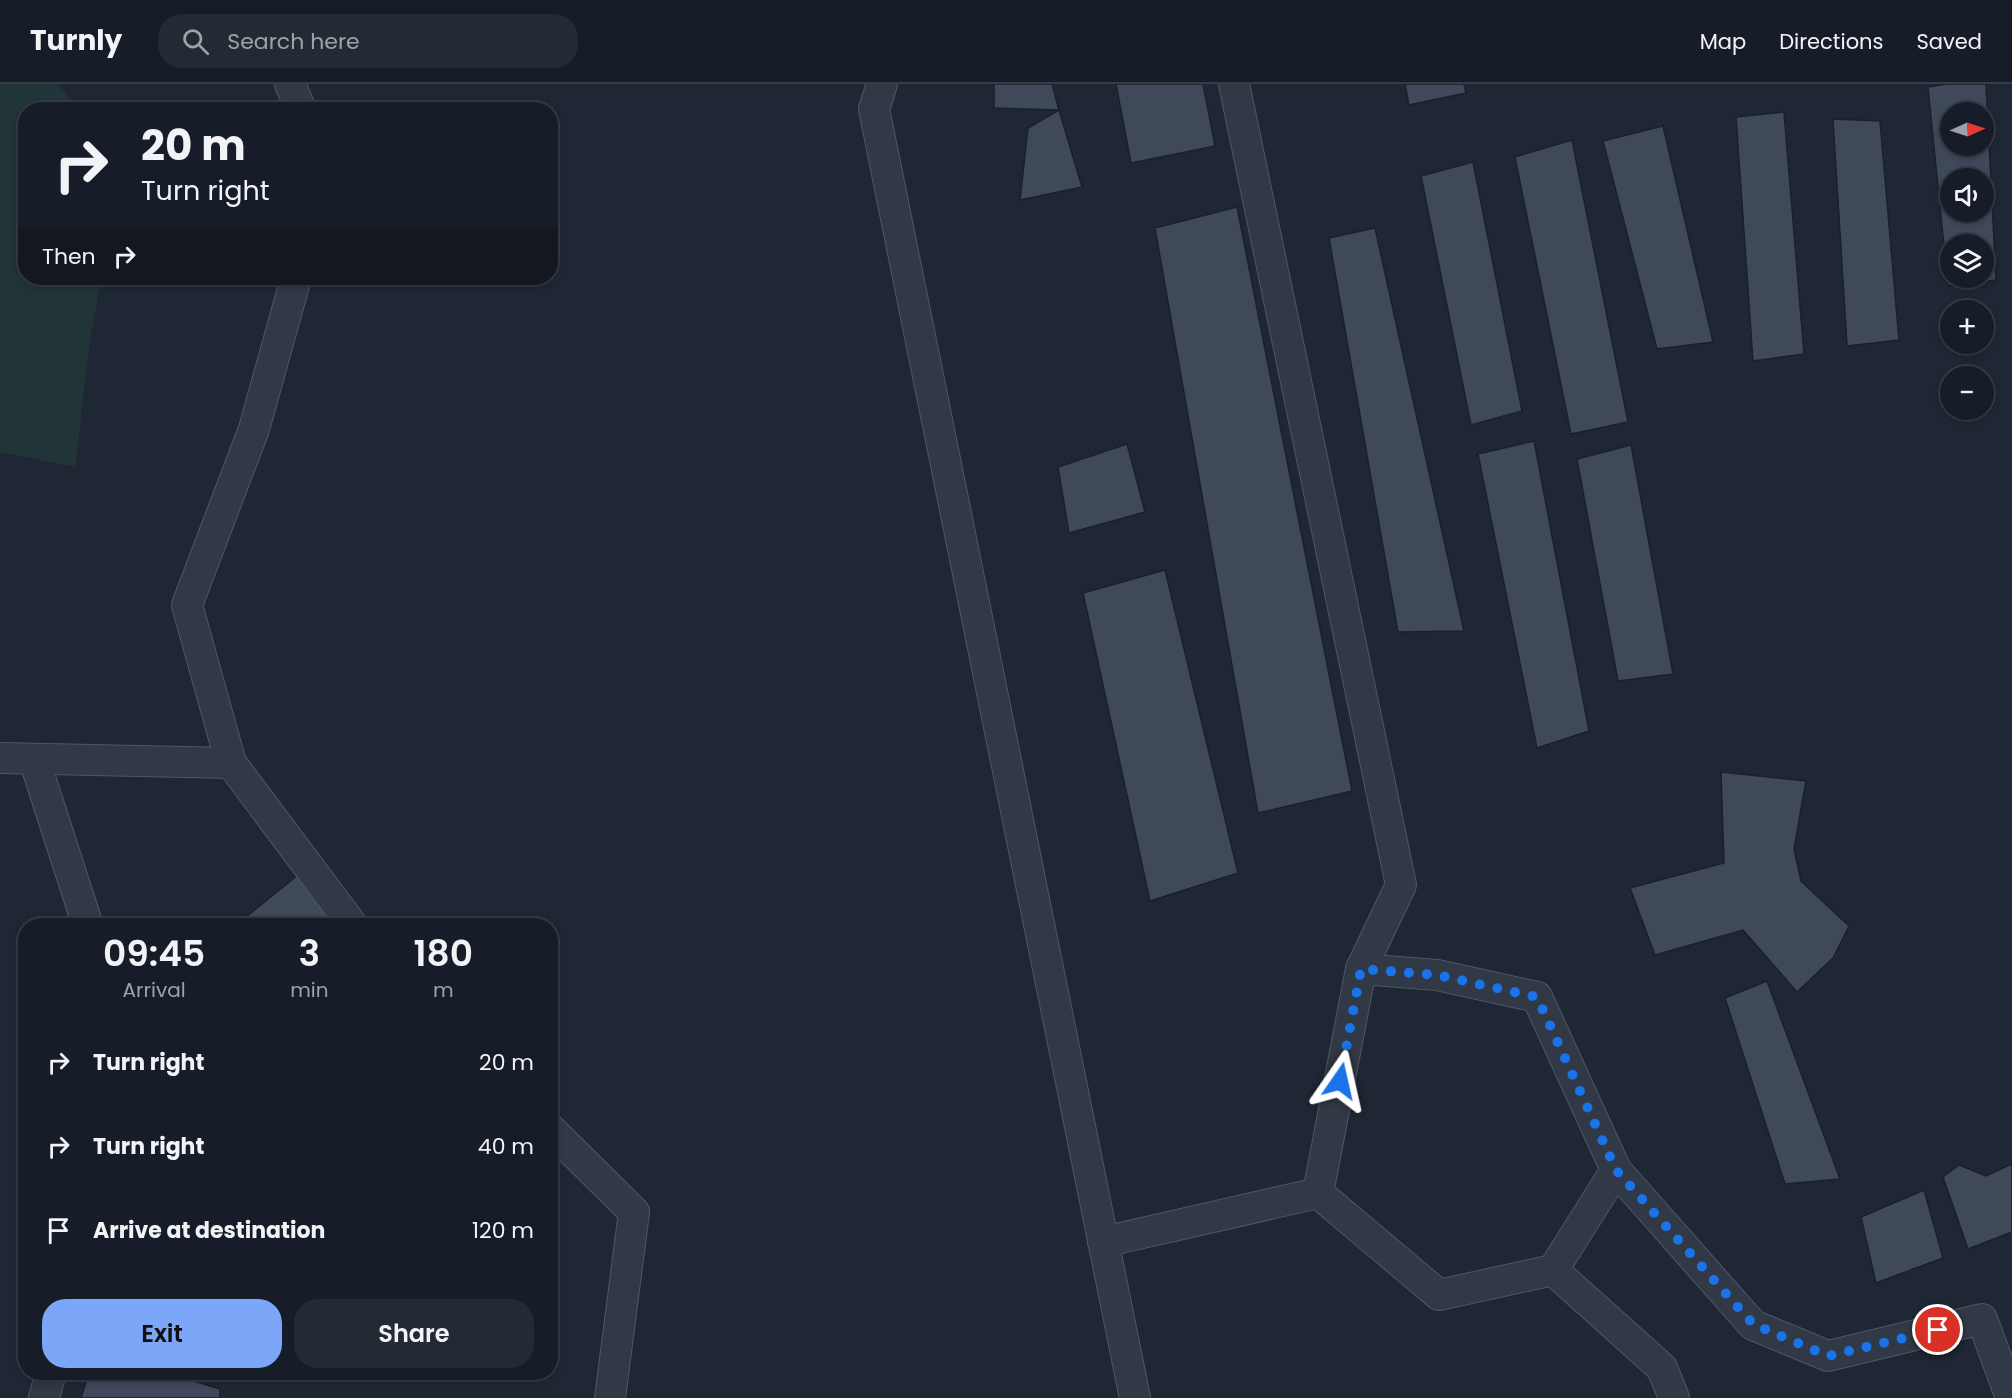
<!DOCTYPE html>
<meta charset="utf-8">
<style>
body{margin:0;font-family:Poppins,sans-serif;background:#242a34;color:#f1f3f6;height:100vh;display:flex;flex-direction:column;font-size:22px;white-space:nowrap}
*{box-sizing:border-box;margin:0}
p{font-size:20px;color:#9ea2a8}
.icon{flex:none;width:33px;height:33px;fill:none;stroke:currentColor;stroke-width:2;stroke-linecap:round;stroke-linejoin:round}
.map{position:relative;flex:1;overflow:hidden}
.sheet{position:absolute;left:18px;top:834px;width:540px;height:462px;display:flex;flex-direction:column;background:#171d28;border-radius:24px;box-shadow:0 3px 9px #0003,0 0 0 2px #363b45}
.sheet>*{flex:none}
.guide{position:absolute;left:18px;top:18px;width:540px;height:183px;border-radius:24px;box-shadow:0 3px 9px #0003,0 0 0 2px #363b45;background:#171d28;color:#f1f3f6;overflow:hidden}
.needle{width:39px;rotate:87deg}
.buttons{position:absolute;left:1940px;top:18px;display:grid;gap:12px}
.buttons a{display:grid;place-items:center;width:54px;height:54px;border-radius:50%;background:#171d28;box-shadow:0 3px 9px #0003,0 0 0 2px #363b45;font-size:30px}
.pin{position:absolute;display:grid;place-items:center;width:51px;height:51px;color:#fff;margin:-26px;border:3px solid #fff;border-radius:50%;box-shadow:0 2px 6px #0007}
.me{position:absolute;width:66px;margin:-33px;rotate:11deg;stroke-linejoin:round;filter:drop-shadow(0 0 4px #0008)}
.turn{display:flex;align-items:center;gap:21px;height:126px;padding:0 24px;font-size:27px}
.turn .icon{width:78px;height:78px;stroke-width:2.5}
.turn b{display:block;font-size:42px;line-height:51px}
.then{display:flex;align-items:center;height:57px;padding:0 24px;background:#0003;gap:12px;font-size:22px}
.eta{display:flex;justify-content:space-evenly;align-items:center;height:102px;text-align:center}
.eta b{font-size:36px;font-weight:600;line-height:42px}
.button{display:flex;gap:12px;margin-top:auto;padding:12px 24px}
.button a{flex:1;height:69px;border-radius:24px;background:#7ca6f7;color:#111;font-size:24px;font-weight:600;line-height:69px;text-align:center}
.button a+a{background:#242a34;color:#f1f3f6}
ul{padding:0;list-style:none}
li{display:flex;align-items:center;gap:18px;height:84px;padding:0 24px}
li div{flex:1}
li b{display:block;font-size:22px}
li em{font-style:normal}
header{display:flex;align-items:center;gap:36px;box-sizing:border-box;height:84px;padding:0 30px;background:#171d28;border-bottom:2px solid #363b45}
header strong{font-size:28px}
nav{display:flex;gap:33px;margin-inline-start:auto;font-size:21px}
.search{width:420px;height:54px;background:#242a34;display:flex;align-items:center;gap:15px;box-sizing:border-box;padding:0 21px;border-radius:24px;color:#9ea2a8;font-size:22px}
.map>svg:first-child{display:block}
.green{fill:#213437}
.building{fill:#40495a;stroke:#1a202c;stroke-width:1.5;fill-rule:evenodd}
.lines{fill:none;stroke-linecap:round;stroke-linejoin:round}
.minor-casing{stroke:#4f5664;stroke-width:32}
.minor{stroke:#323946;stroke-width:30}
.route{stroke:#1a73e8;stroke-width:10;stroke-dasharray:0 18}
</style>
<header>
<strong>Turnly</strong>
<div class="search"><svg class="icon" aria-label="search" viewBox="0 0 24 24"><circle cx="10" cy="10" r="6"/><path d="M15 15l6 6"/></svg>Search here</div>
<nav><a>Map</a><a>Directions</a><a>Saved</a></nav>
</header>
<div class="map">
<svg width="2012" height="1314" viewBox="0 0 2012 1314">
<rect width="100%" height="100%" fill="#1f2735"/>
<polygon class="green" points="0,0 58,0 78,25 26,26 26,194 101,194 90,257 75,383 0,368"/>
<g class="building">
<polygon points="994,0 1052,0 1059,26 994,24"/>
<polygon points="1116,0 1203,0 1215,62 1131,79"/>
<polygon points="1405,0 1464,0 1466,9 1409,21"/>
<path d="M1947,0H1986L1996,196L1948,202L1928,3ZM1950,28H1983V62H1950ZM1950,94H1983V128H1950ZM1950,160H1983V194H1950Z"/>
<polygon points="1059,26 1082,103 1020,116 1028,44"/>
<polygon points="1784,28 1804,270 1753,277 1736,33"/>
<polygon points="1833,35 1880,37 1899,256 1847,262"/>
<polygon points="1663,42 1713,258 1657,265 1603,57"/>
<polygon points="1572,56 1628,338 1571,350 1515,73"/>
<polygon points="1473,78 1522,327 1471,341 1421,92"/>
<polygon points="1237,123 1352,707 1258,729 1155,144"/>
<polygon points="1375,144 1464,547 1398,548 1329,154"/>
<polygon points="1534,357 1589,647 1537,664 1478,370"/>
<polygon points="1127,360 1145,428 1069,449 1058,383"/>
<polygon points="1631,361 1673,590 1618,597 1577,375"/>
<polygon points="1165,486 1238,789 1150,817 1083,509"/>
<polygon points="1721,688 1806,697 1794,765 1801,797 1849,842 1833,874 1797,908 1743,846 1655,871 1630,804 1724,779"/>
<polygon points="304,786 340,842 246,842 241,837"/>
<polygon points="1767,897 1840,1095 1785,1100 1725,914"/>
<polygon points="2012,1080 2012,1148 1968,1165 1943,1093 1959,1081 1986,1092"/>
<polygon points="1924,1106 1943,1174 1876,1199 1861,1133"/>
<polygon points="89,1288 165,1288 220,1305 220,1314 81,1314"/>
</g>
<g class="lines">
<defs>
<g id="minor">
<polyline points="290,0 301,26"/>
<polyline points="882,0 874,25 1135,1314"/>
<polyline points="1234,0 1401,801 1361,885"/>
<polyline points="296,194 254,345 187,521 231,679 353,842"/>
<polyline points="0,674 231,679"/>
<polyline points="34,675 88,842"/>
<polygon points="1361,885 1437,891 1537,913 1616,1086 1553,1186 1439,1211 1318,1109"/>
<polyline points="550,1045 634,1128 610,1314"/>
<polyline points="1616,1086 1753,1241 1828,1272 1982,1235 2011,1314"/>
<polyline points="1103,1158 1318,1109"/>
<polyline points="1553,1186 1662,1284 1674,1314"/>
<polyline points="44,1314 51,1288"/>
</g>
</defs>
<use href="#minor" class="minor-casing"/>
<use href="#minor" class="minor"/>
</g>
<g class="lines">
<polyline class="route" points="1340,997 1361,885 1437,891 1537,913 1616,1086 1753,1240 1828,1272 1938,1246"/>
</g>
</svg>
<div class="buttons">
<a><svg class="needle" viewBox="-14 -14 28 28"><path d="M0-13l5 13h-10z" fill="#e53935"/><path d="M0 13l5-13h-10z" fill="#9ea2a8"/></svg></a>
<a><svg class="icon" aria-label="sound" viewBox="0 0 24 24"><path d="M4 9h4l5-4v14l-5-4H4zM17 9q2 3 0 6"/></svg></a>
<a><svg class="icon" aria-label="layers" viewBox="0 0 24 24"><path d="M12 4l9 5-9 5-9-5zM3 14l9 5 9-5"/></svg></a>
<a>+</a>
<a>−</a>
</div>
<div class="pin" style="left:1938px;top:1246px;background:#d93025"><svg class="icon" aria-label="arrive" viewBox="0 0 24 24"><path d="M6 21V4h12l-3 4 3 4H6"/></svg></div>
<svg class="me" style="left:1340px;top:997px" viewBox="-20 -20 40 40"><path d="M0-17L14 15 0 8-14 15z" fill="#1a73e8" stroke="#fff" stroke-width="4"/></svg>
<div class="guide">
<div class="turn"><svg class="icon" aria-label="right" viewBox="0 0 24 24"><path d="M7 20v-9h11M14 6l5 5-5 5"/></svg><div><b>20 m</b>Turn right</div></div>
<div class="then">Then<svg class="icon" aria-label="right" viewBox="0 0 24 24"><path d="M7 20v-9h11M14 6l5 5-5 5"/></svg></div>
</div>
<section class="sheet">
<div class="eta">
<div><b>09:45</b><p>Arrival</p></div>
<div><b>3</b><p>min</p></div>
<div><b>180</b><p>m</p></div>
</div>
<ul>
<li><svg class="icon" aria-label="right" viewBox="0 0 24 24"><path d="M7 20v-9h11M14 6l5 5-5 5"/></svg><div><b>Turn right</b></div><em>20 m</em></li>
<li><svg class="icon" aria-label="right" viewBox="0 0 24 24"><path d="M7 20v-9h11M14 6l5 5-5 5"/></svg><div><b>Turn right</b></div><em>40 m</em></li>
<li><svg class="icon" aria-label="arrive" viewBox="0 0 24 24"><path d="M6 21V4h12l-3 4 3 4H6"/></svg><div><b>Arrive at destination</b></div><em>120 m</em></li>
</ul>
<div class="button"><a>Exit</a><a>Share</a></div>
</section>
</div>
